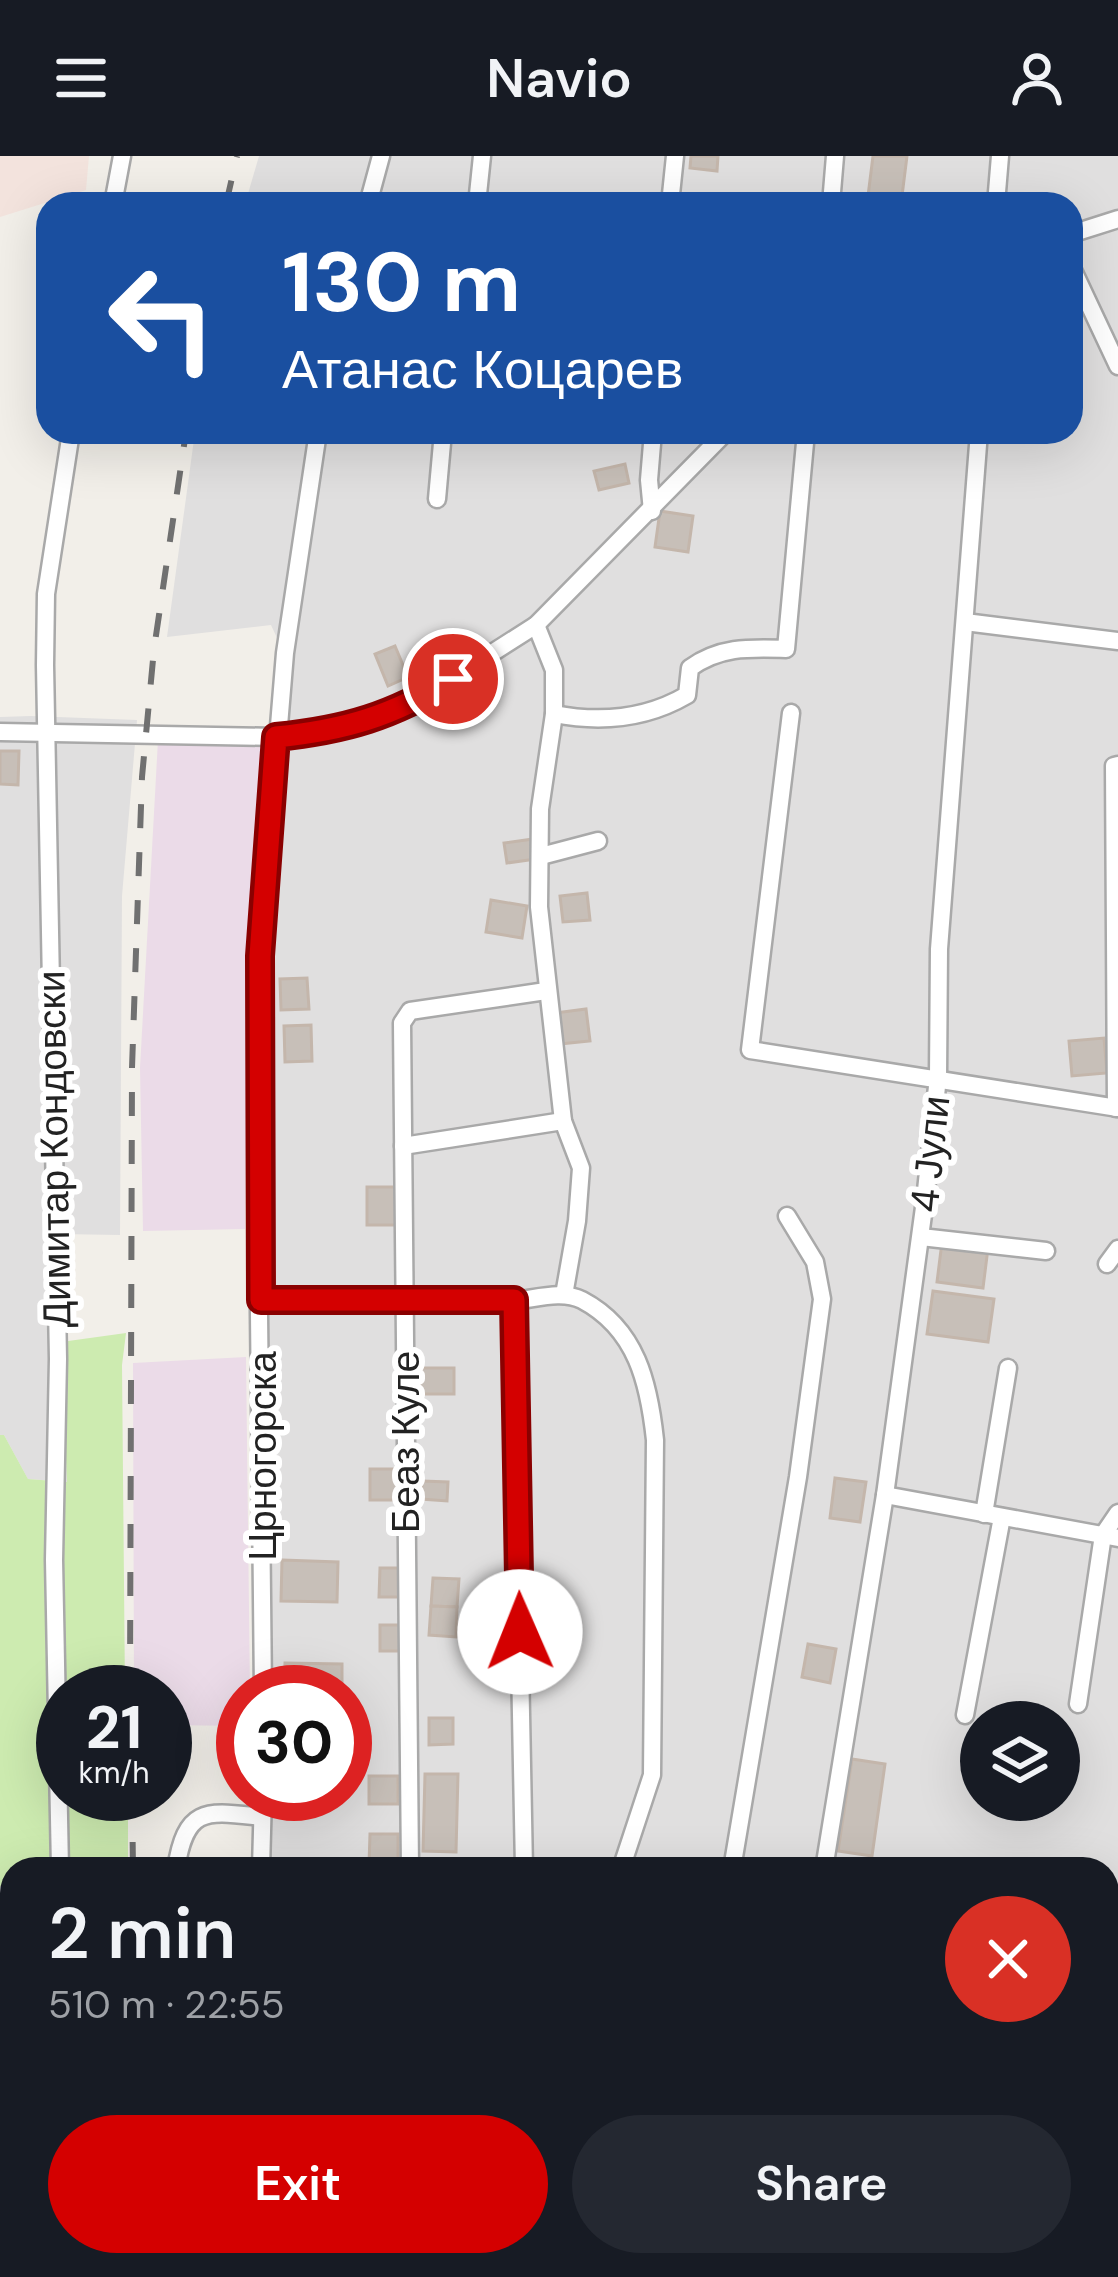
<!DOCTYPE html>
<meta charset="utf-8">
<style>
body{margin:0;font-family:"DM Sans",sans-serif;background:#242831;color:#f1f3f6;height:100vh;display:flex;flex-direction:column;font-size:45px;white-space:nowrap}
*{box-sizing:border-box;margin:0}
p{font-size:39px;color:#9ea1a6}
.icon{flex:none;width:66px;height:66px;fill:none;stroke:currentColor;stroke-width:2;stroke-linecap:round;stroke-linejoin:round}
.map{position:relative;flex:1;overflow:hidden}
.drawer{position:absolute;left:0px;top:1701px;width:1119px;height:420px;display:flex;flex-direction:column;background:#171b24;border-radius:36px 36px 0 0;box-shadow:0 12px 48px #0002}
.drawer>*{flex:none}
.banner{position:absolute;left:36px;top:36px;width:1047px;height:252px;border-radius:36px;box-shadow:0 12px 48px #0002;background:#1a4fa0;color:#fff;overflow:hidden}
.buttons{position:absolute;left:960px;top:1545px;display:grid;gap:24px}
.buttons a{display:grid;place-items:center;width:120px;height:120px;border-radius:50%;background:#171b24;box-shadow:0 12px 48px #0002;font-size:60px}
.speed{position:absolute;left:36px;top:1509px;display:flex;gap:24px;font-size:60px;font-weight:700;text-align:center}
.speed>*{display:grid;place-content:center;width:156px;height:156px;border-radius:50%;background:#171b24;box-shadow:0 12px 48px #0002;line-height:1}
.speed small{font-size:30px;font-weight:400}
.speed .limit{border:18px solid #d22;background:#fff;color:#111}
.pin{position:absolute;display:grid;place-items:center;width:102px;height:102px;color:#fff;margin:-51px;border:6px solid #fff;border-radius:50%;box-shadow:0 3px 12px #0007}
.me{position:absolute;width:132px;margin:-66px;rotate:359deg;stroke-linejoin:round;filter:drop-shadow(0 0 9px #0008)}
.turn{display:flex;align-items:center;gap:42px;height:252px;padding:0 48px;font-size:54px}
.turn .icon{width:156px;height:156px;stroke-width:2.5}
.turn b{display:block;font-size:84px;line-height:102px}
.round{display:grid;place-items:center;flex:none;width:126px;height:126px;border-radius:63px;background:#242831}
.head{display:flex;align-items:center;justify-content:space-between;height:204px;padding:0 48px}
h1{font-size:72px;font-weight:600;line-height:90px}
.action{display:flex;gap:24px;margin-top:auto;padding:24px 48px}
.action a{flex:1;height:138px;border-radius:72px;background:#d40000;color:#fff;font-size:48px;font-weight:600;line-height:138px;text-align:center}
.action a+a{background:#242831;color:#f1f3f6}
header{display:flex;justify-content:space-between;align-items:center;height:156px;padding:0 48px;background:#171b24;font-size:54px;font-weight:600}
.map>svg:first-child{display:block}
.residential{fill:#e0dfdf;fill-rule:evenodd}
.industrial{fill:#ebdbe8}
.military{fill:#f3e3dd}
.grass{fill:#cdebb0}
.building{fill:#c7bfb8;stroke:#c4b6ab;stroke-width:3}
.lines{fill:none;stroke-linecap:round;stroke-linejoin:round}
.minor-casing{stroke:#a9a9a9;stroke-width:21}
.minor{stroke:#fff;stroke-width:16}
.rail{stroke:#707070;stroke-width:6;stroke-dasharray:24 24;stroke-linecap:butt}
.route-casing{stroke:#8a0000;stroke-width:30}
.route{stroke:#d40000;stroke-width:21}
.labels{text-anchor:middle;dominant-baseline:central;stroke-width:12;stroke-linejoin:round;paint-order:stroke}
.street-label{font-size:39px;fill:#222;stroke:#fff}
</style>
<header><svg class="icon" aria-label="menu" viewBox="0 0 24 24"><path d="M4 6h16M4 12h16M4 18h16"/></svg>Navio<svg class="icon" aria-label="person" viewBox="0 0 24 24"><circle cx="12" cy="8" r="4"/><path d="M4 21q1-7 8-7t8 7"/></svg></header>
<div class="map">
<svg width="1118" height="2121" viewBox="0 0 1118 2121">
<rect width="100%" height="100%" fill="#f2efe9"/>
<g class="residential">
<path d="M259,0H1118V1858L1107,1856V1713H261L263,1638H345V1536H263L260,906L284,497L271,469L167,481L195,276H1071V48H245ZM981,1566H1059V1644H981Z"/>
<polygon points="31,560 137,564 122,740 120,1079 59,1078 67,1326 28,1323 4,1279 0,1279 0,561"/>
<polygon points="0,1730 12,1731 12,2035 0,2035"/>
</g>
<g class="industrial">
<polygon points="158,584 266,591 248,803 245,1073 143,1075 140,912"/>
<polygon points="246,1201 250,1536 243,1536 243,1570 165,1569 165,1536 134,1536 133,1207"/>
</g>
<polygon class="military" points="0,0 89,0 86,34 0,61"/>
<polygon class="grass" points="126,1177 122,1209 125,1536 63,1536 63,1638 128,1638 128,1713 12,1713 12,1731 0,1730 0,1279 4,1279 28,1323 67,1326 61,1186"/>
<g class="building">
<polygon points="691,0 718,0 717,15 690,12"/>
<polygon points="873,0 907,0 901,48 867,48"/>
<polygon points="625,308 629,327 599,334 594,315"/>
<polygon points="660,355 693,360 688,396 655,391"/>
<polygon points="395,490 408,521 388,530 375,498"/>
<polygon points="0,595 19,595 18,629 0,628"/>
<polygon points="533,683 536,703 507,707 504,687"/>
<polygon points="587,737 590,764 563,766 560,740"/>
<polygon points="491,744 527,750 522,782 486,776"/>
<polygon points="307,822 309,853 281,854 280,823"/>
<polygon points="586,853 590,885 559,888 555,857"/>
<polygon points="311,869 312,905 285,906 284,870"/>
<polygon points="1104,882 1107,917 1072,920 1069,885"/>
<polygon points="367,1031 400,1031 399,1069 367,1069"/>
<polygon points="942,1086 988,1092 983,1132 937,1126"/>
<polygon points="933,1135 994,1143 988,1186 927,1178"/>
<rect x="420" y="1212" width="34" height="26"/>
<rect x="370" y="1313" width="29" height="31"/>
<polygon points="835,1322 866,1326 860,1366 830,1362"/>
<polygon points="422,1325 448,1326 447,1345 421,1343"/>
<polygon points="282,1404 338,1406 337,1446 281,1445"/>
<polygon points="380,1412 401,1412 401,1441 379,1441"/>
<polygon points="433,1422 459,1423 457,1451 431,1450"/>
<polygon points="431,1450 457,1451 456,1481 429,1479"/>
<rect x="380" y="1469" width="21" height="26"/>
<polygon points="808,1488 836,1493 830,1527 802,1521"/>
<polygon points="285,1507 342,1508 342,1536 284,1536"/>
<polygon points="429,1562 453,1562 453,1588 429,1589"/>
<polygon points="852,1603 885,1608 872,1700 838,1695"/>
<polygon points="425,1618 458,1618 456,1696 423,1695"/>
<rect x="369" y="1620" width="29" height="28"/>
<polygon points="370,1678 398,1678 398,1709 369,1709"/>
</g>
<g class="lines">
<defs>
<g id="minor">
<polyline points="113,48 122,0"/>
<polyline points="368,48 381,0"/>
<polyline points="477,48 482,0"/>
<polyline points="670,48 675,0"/>
<polyline points="831,48 835,0"/>
<polyline points="996,48 1000,0"/>
<polyline points="1071,78 1118,63"/>
<polyline points="1071,110 1118,210"/>
<polyline points="437,343 443,276"/>
<polyline points="652,355 649,324 653,276"/>
<polyline points="965,466 1118,485"/>
<polyline points="536,469 554,514 554,558 540,653 539,751 563,965 581,1012 577,1065 564,1139"/>
<polyline points="791,557 750,894 1118,952"/>
<path d="M554,558C601,567 646,563 687,539L690,512C721,490 750,492 786,493L806,276"/>
<polyline points="0,576 276,581 336,575 417,545 536,469 726,276"/>
<polyline points="541,700 598,685"/>
<polyline points="1116,952 1114,610 1118,609"/>
<polyline points="403,990 563,965"/>
<polyline points="921,1081 1046,1095"/>
<polyline points="1107,1108 1118,1093"/>
<path d="M261,1144C344,1143 427,1146 510,1145C532,1144 561,1133 582,1144C637,1173 649,1228 655,1284L652,1619L621,1713"/>
<polyline points="513,1145 524,1713"/>
<polyline points="885,1339 1118,1382"/>
<polyline points="984,1358 1008,1212"/>
<polyline points="263,1536 258,1063 260,800 285,497 318,276"/>
<polyline points="1078,1548 1103,1379 1118,1357"/>
<polyline points="965,1559 1002,1361"/>
<polyline points="60,1713 54,1404 58,1203 45,509 46,438 71,276"/>
<path d="M176,1713C186,1649 207,1655 262,1661"/>
<polyline points="261,1713 263,1638"/>
<polyline points="410,1713 402,867 410,855 546,835"/>
<polyline points="732,1713 798,1321 822,1143 815,1106 787,1060"/>
<polyline points="824,1713 885,1339 925,1044 938,921 939,793 979,276"/>
<polyline points="1107,1856 1118,1858"/>
<polyline points="0,2003 12,2003"/>
<polyline points="264,2109 264,2121"/>
<polyline points="39,2121 40,2109"/>
<polyline points="515,2121 515,2109"/>
<polyline points="754,2121 756,2109"/>
</g>
</defs>
<use href="#minor" class="minor-casing"/>
<use href="#minor" class="minor"/>
<g class="rail">
<polyline points="226,48 237,0"/>
<polyline points="130,1536 132,912 142,621 154,493 186,276"/>
<polyline points="132,1638 133,1713"/>
<polyline points="130,2109 130,2121"/>
</g>
</g>
<g class="lines">
<defs>
<path id="route" d="M453,523C392,560 346,574 276,581L260,800L261,1144H514L520,1476"/>
</defs>
<use href="#route" class="route-casing"/>
<use href="#route" class="route"/>
</g>
<g class="labels">
<g class="street-label">
<text transform="translate(54 993) rotate(-91)">Димитар Кондовски</text>
<text transform="translate(930 998) rotate(-84)">4 Јули</text>
<text transform="translate(405 1286) rotate(-90)">Беаз Куле</text>
<text transform="translate(262 1300) rotate(-90)">Црногорска</text>
</g>
</g>
</svg>
<div class="buttons">
<a><svg class="icon" aria-label="layers" viewBox="0 0 24 24"><path d="M12 4l9 5-9 5-9-5zM3 14l9 5 9-5"/></svg></a>
</div>
<div class="speed"><div>21<small>km/h</small></div><div class="limit">30</div></div>
<div class="pin" style="left:453px;top:523px;background:#d93025"><svg class="icon" aria-label="arrive" viewBox="0 0 24 24"><path d="M6 21V4h12l-3 4 3 4H6"/></svg></div>
<svg class="me" style="left:520px;top:1476px" viewBox="-20 -20 40 40"><circle r="19" fill="#fff"/><path d="M0-13L10 11 0 6-10 11z" fill="#d40000"/></svg>
<div class="banner">
<div class="turn"><svg class="icon" aria-label="left" viewBox="0 0 24 24"><path d="M17 20v-9H6M10 6l-5 5 5 5"/></svg><div><b>130 m</b>Атанас Коцарев</div></div>
</div>
<section class="drawer">
<div class="head"><div><h1>2 min</h1><p>510 m · 22:55</p></div><a class="round" style="background:#d93025;color:#fff"><svg class="icon" aria-label="close" viewBox="0 0 24 24"><path d="M6 6l12 12M18 6L6 18"/></svg></a></div>
<div class="action"><a>Exit</a><a>Share</a></div>
</section>
</div>
